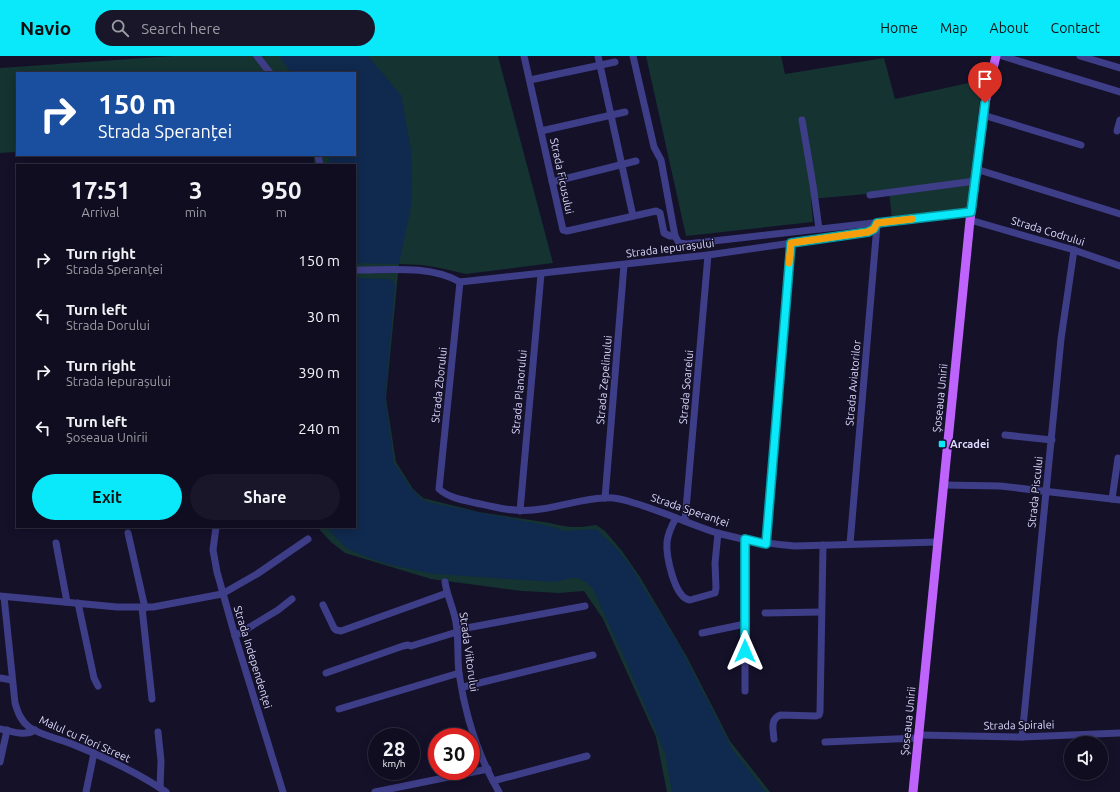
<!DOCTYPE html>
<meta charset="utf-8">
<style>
body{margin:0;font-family:Ubuntu,sans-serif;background:#181628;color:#f1f3f6;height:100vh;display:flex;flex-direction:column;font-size:15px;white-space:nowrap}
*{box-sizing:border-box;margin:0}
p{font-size:13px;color:#9b9ca4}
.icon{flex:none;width:22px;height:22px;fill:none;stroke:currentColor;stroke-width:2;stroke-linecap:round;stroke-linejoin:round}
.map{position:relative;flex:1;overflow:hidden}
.drawer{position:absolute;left:16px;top:108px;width:340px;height:364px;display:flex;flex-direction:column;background:#0f0d1f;border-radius:0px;box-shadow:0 2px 10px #0003,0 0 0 1px #2f2d3d}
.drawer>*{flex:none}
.top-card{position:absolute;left:16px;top:16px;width:340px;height:84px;border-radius:0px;box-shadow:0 2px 10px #0003,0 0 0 1px #2f2d3d;background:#1a4fa0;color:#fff;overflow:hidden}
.tools{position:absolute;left:1064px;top:680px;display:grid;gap:8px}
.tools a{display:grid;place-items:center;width:44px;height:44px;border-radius:50%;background:#0f0d1f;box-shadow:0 2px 10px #0003,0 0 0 1px #2f2d3d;font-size:20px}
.speed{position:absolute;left:368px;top:672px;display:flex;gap:8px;font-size:20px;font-weight:700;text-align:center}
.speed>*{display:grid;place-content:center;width:52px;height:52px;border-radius:50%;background:#0f0d1f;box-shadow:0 2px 10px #0003,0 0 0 1px #2f2d3d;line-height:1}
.speed small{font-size:10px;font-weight:400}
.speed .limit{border:6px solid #d22;background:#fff;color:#111}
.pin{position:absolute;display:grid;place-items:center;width:34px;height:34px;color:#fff;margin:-41px -17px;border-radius:50% 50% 50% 0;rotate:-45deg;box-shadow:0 0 4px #0007}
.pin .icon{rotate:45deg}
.me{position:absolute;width:44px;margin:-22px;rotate:0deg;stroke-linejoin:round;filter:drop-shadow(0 0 3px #0008)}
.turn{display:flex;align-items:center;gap:14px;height:84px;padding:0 16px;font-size:18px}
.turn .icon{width:52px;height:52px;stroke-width:2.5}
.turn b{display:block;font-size:28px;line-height:34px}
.eta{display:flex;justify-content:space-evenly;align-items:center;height:68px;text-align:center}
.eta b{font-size:24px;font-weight:600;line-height:28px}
.primary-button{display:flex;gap:8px;margin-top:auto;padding:8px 16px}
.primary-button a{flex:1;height:46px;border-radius:24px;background:#0ae9fa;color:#111;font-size:16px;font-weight:600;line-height:46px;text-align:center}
.primary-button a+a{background:#181628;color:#f1f3f6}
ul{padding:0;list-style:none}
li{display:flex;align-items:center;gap:12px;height:56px;padding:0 16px}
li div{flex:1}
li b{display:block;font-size:15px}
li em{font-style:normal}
header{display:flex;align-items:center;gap:24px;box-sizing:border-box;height:56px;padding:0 20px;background:#0ae9fa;color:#111}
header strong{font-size:19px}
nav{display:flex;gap:22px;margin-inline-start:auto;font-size:14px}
.search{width:280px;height:36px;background:#181628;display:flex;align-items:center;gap:10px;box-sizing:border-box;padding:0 14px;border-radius:22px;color:#9b9ca4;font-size:15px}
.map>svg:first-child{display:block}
.green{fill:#143331}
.water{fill:#10294e}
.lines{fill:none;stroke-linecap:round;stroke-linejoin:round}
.minor{stroke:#3e3d87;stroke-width:7}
.major{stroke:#be63fc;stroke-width:9}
.route-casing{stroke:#0697a2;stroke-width:10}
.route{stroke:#0ae9fa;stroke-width:7}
.slow{stroke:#f59e0b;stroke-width:7}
.poi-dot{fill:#0ae9fa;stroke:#141129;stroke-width:1.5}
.labels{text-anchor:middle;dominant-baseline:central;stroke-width:3;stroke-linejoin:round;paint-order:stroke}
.street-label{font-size:11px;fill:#dddafe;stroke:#141129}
.poi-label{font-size:11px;font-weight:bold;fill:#dddafe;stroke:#141129;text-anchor:start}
</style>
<header>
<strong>Navio</strong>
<div class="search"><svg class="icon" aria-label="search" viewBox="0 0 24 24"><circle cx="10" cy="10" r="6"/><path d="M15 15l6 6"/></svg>Search here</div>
<nav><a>Home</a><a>Map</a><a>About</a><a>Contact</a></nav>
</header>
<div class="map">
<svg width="1120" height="736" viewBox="0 0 1120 736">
<rect width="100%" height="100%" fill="#141129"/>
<g class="green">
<path d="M173,0H498L553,207L466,218L440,212L422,209L399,208L386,342L396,406L413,433L423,442L479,456L550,467C568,472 578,472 596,469L605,475L622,495L640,521L687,601L730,685L770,736H667L656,681L603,563L584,535L559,537L522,535L431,523L345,497L331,486L317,471H355V109H314V99H355V17H17V96L0,97V12Z"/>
<polygon points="646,0 781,0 785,18 884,2 895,43 982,24 967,154 892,162 889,136 811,143 813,166 686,180"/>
</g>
<g class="water">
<polygon points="279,0 368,0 401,39 411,94 412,122 411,150 399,208 355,207 355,109 329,109 329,99 355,99 355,17 291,17"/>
<path d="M355,222L389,223L392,224L395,229L385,342L394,407L409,430L421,443L431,447L549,470L565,475L596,473L618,494L631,511L680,591L732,693L766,736H672L665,697L628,610L593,533C580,518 572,521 555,526L434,518L392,509L369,502L346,492L326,471H355Z"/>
</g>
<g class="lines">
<g class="minor">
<polyline points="257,0 270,17"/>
<polyline points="524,0 563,174 567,175 656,155 660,157 664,177 670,180 675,180"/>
<polyline points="598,0 633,160"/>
<polyline points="633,0 654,91 661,104 675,180 679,187 687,188 971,156"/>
<polyline points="1002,0 1120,36"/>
<polyline points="1080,0 1120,12"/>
<polyline points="530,24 615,6"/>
<polyline points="983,59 1081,89"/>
<polyline points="802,64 813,129 819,173"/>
<polyline points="541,75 625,56"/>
<polyline points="1117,75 1120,64"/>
<polyline points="318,99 320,109"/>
<polyline points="976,113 1120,158"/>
<polyline points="552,126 636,105"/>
<polyline points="870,139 975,125"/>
<polyline points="970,164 1074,194 1120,210"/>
<path d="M355,214C389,214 430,209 460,226"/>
<path d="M460,226L439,433C449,442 463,444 476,447C494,451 513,456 533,454C557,452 580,443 604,442C615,441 625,444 634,447C662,455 689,468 717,477C743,484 769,488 795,490L938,486"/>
<polyline points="460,226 708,199 868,176 874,173 877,167"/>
<polyline points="1005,379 1052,384"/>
<polyline points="944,429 1000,430 1120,444"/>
<polyline points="605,442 624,209"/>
<polyline points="1112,443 1118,402"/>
<polyline points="520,455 541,218"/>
<path d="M676,462C672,469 668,477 667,486C666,499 674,542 690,544L715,537L716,532L715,507L718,477"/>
<polyline points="685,465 708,199"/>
<polyline points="216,471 213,494 217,516 235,580 283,736"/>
<polyline points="128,477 145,552"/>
<polyline points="56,487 67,546"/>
<polyline points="766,488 791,187"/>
<polyline points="850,488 877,169"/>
<path d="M445,526C447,540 454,553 456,567C459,584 457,600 459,617C465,658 478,700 499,736"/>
<polyline points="0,540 117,551 153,551 222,538 257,518 308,483"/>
<path d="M4,541L15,647C18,657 21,665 29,671C40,679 60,683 72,688C104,701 137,716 166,736"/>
<polyline points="78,547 94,622 98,630"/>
<polyline points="323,549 334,572 336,574 341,575 447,537"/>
<polyline points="142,552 152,643"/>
<polyline points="765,557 821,556"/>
<polyline points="702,577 745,568"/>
<polyline points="235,580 278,554 292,543"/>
<polyline points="326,617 403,590 408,589 411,590 457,576 461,573 585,550"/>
<polyline points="0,622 12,624"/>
<polyline points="463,631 593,599"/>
<polyline points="745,635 745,483"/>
<polyline points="339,653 459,617"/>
<path d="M0,673C12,675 24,681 35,674"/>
<polyline points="158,676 161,705 160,732"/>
<polyline points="919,679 1022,681 1120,677"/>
<polyline points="1022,681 1061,283 1074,194"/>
<path d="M774,683C773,674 770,662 781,659L816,660L819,659L820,656L823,489"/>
<polyline points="825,686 918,682"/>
<polyline points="0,706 7,674"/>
<polyline points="493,725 587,700"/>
<polyline points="86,736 94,697"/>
<polyline points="375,736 488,713"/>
</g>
<polyline class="major" points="913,736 970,164 985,47 996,0"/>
</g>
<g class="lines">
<defs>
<polyline id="route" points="745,595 745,483 766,488 791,187 868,176 874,173 877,167 971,156 985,47"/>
</defs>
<use href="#route" class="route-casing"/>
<use href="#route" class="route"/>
<polyline class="slow" points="789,207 791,187 868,176 874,173 877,167 912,163"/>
</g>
<rect class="poi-dot" x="938" y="384" width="8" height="8" rx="2"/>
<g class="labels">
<g class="street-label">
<text transform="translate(562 120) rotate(78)">Strada Ficusului</text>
<text transform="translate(1048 175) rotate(17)">Strada Codrului</text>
<text transform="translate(670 192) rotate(-7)">Strada Iepurașului</text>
<text transform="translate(604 324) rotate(-85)">Strada Zepelinului</text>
<text transform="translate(853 327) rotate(-85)">Strada Aviatorilor</text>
<text transform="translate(439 329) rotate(-84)">Strada Zborului</text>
<text transform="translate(686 331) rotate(-85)">Strada Soarelui</text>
<text transform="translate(519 336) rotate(-85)">Strada Planorului</text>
<text transform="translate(940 342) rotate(-84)">Șoseaua Unirii</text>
<text transform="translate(1035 436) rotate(-84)">Strada Piscului</text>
<text transform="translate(690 454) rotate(19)">Strada Speranței</text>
<text transform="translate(469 596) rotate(82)">Strada Viitorului</text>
<text transform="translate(253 601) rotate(73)">Strada Independenței</text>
<text transform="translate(908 665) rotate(-84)">Șoseaua Unirii</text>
<text transform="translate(1019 669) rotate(-1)">Strada Spiralei</text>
<text transform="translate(85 683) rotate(24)">Malul cu Flori Street</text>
</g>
<g class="poi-label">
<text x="950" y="388">Arcadei</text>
</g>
</g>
</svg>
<div class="tools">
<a><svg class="icon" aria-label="sound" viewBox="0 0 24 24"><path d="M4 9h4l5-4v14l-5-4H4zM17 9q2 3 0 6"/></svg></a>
</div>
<div class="speed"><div>28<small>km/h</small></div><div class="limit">30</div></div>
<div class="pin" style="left:985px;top:47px;background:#d93025"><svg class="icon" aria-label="arrive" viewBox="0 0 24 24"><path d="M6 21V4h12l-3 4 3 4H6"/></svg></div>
<svg class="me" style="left:745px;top:595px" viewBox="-20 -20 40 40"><path d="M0-17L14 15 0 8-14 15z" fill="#0ae9fa" stroke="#fff" stroke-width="4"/></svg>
<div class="top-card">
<div class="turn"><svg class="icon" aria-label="right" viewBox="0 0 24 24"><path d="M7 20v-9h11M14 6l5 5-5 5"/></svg><div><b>150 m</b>Strada Speranței</div></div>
</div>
<section class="drawer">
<div class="eta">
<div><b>17:51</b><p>Arrival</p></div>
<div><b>3</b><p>min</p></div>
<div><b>950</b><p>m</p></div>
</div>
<ul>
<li><svg class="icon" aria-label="right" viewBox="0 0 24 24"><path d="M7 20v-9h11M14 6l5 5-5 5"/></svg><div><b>Turn right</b><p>Strada Speranței</p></div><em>150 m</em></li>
<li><svg class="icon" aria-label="left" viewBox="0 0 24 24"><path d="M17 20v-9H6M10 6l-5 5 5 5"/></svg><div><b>Turn left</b><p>Strada Dorului</p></div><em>30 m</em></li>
<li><svg class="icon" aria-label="right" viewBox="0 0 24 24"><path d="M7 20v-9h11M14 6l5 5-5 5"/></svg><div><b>Turn right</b><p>Strada Iepurașului</p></div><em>390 m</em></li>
<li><svg class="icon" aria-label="left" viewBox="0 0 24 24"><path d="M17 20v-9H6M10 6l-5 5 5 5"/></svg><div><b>Turn left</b><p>Șoseaua Unirii</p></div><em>240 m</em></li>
</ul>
<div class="primary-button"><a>Exit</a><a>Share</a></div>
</section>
</div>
